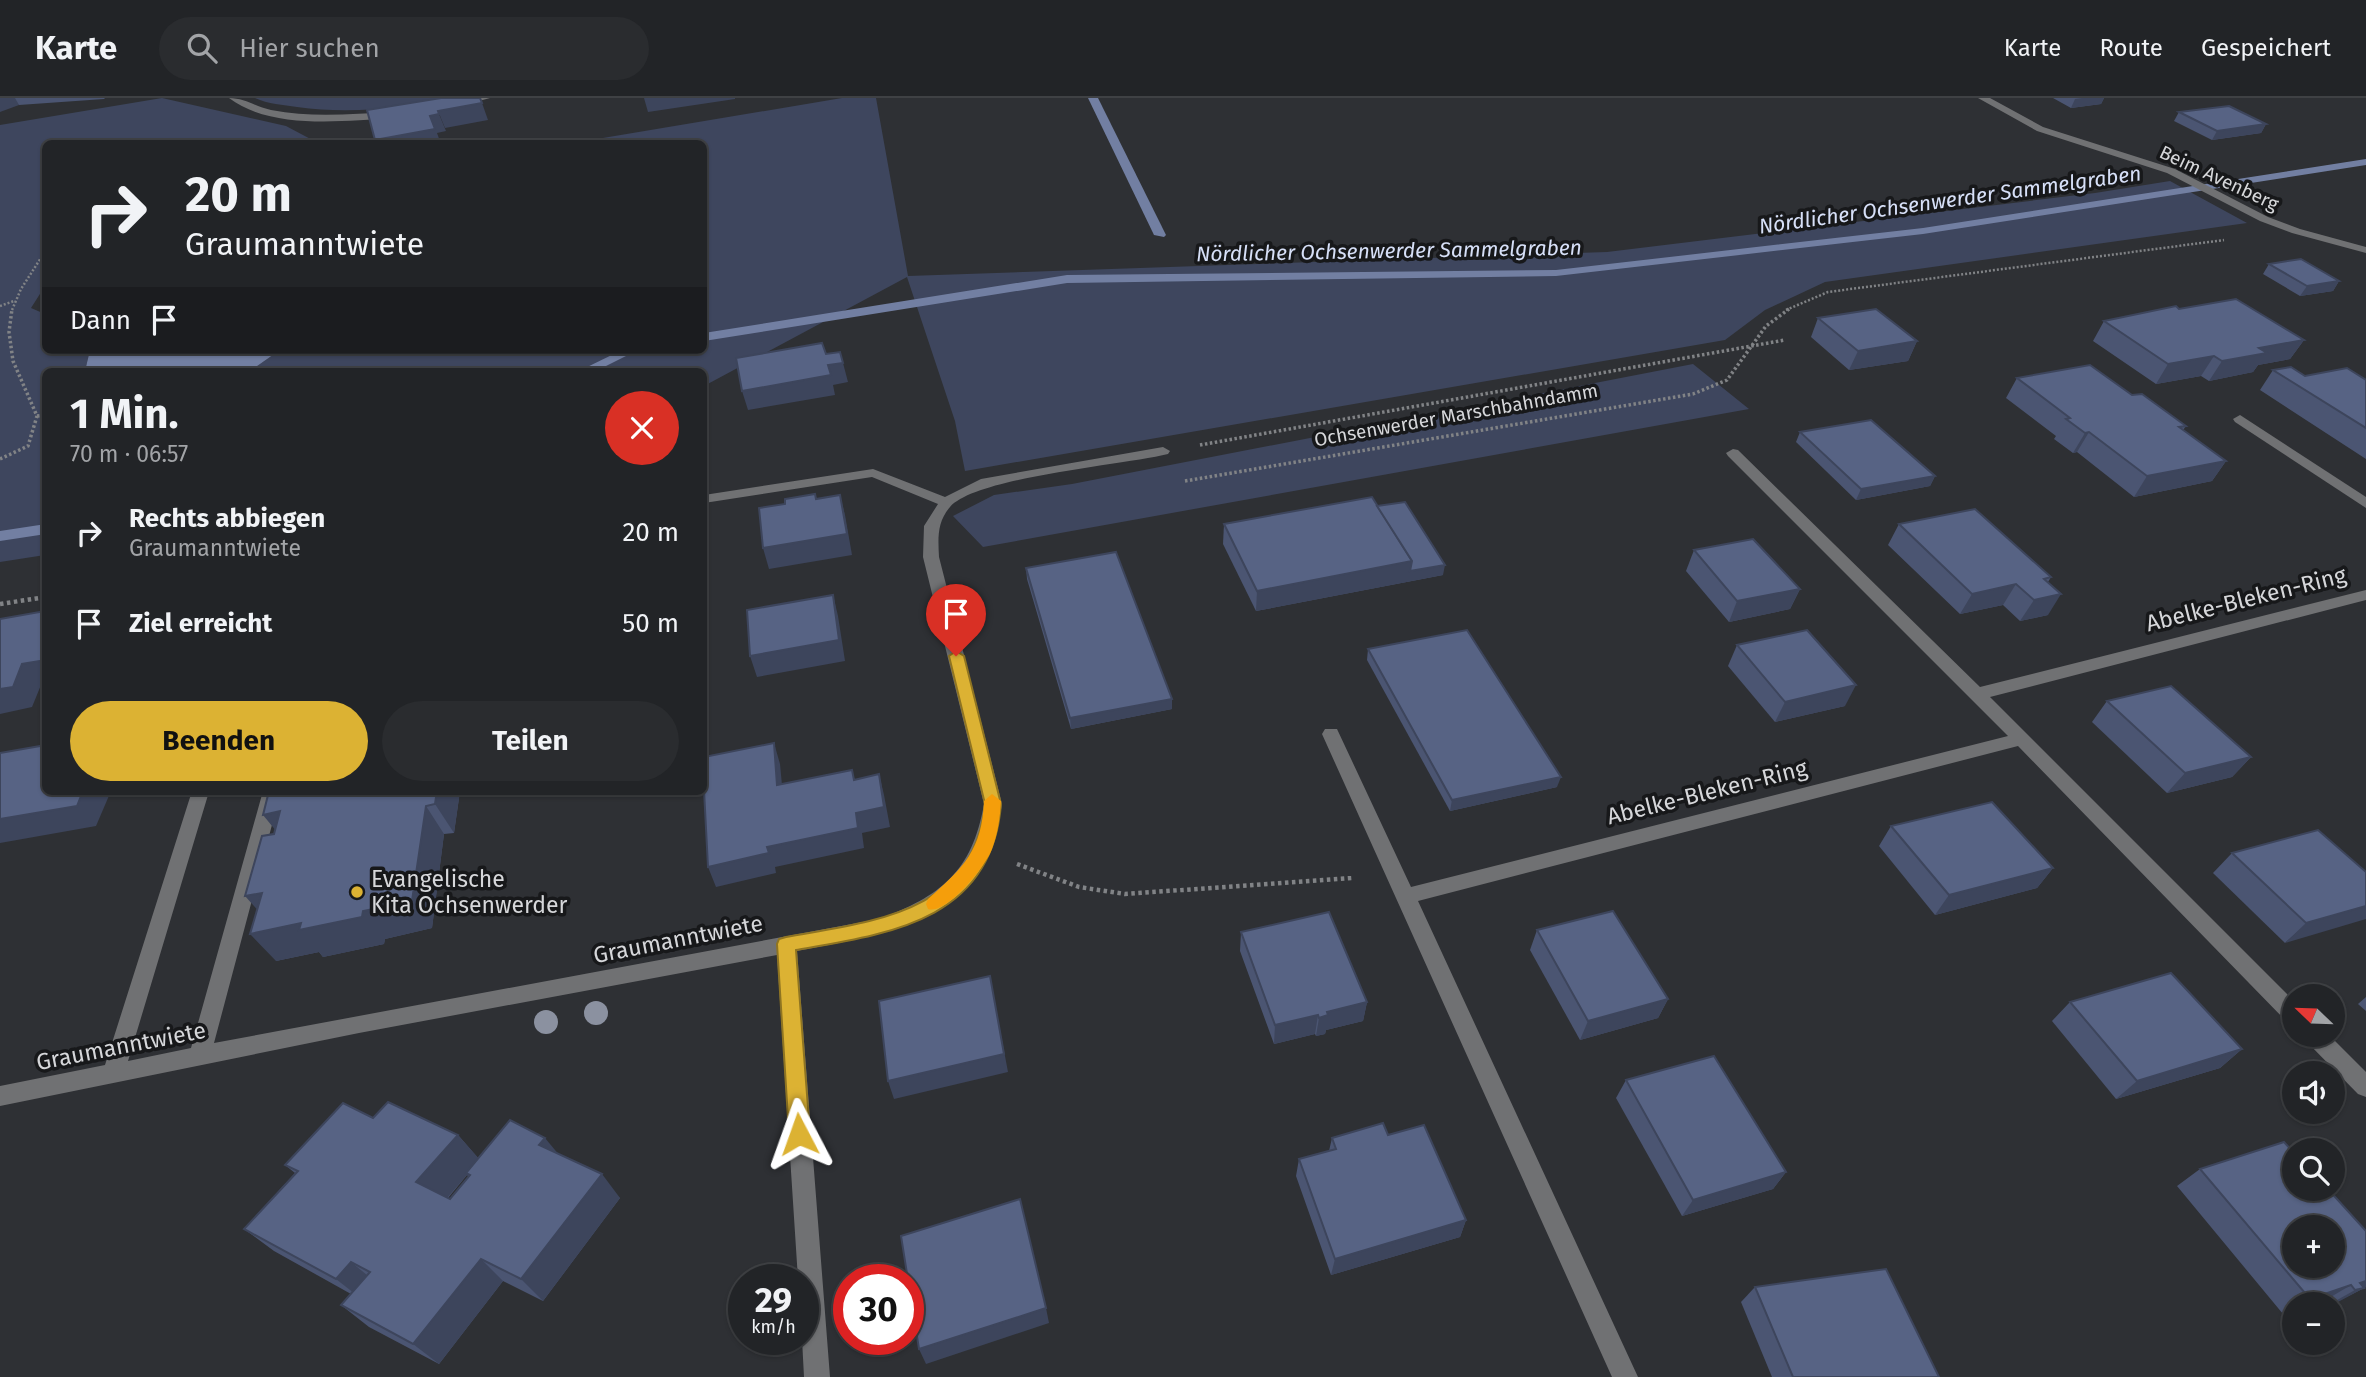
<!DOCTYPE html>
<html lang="de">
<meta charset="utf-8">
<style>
body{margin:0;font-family:"Fira Sans",sans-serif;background:#2a2c2f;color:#f1f3f6;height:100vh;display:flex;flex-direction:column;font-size:26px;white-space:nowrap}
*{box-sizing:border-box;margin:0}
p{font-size:23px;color:#a2a4a7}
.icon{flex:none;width:38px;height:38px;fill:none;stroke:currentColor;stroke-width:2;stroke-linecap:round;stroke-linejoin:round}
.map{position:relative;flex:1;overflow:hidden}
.details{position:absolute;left:42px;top:270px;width:665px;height:427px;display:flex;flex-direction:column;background:#222427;border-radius:10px;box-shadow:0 2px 5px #0004,0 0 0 2px #3f4144}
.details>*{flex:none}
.hud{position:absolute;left:42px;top:42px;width:665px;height:214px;border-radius:10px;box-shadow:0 2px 5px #0004,0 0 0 2px #3f4144;background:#222427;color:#f1f3f6;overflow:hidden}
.needle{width:46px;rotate:293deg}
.tools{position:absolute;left:2282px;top:886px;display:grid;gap:14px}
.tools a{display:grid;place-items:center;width:63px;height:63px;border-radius:50%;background:#222427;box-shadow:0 2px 5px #0004,0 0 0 2px #3f4144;font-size:35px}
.speed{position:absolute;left:728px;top:1166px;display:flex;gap:14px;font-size:35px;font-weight:700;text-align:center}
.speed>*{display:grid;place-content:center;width:91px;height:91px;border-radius:50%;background:#222427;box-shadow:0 2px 5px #0004,0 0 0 2px #3f4144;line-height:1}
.speed small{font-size:18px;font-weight:400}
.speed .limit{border:10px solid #d22;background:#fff;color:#111}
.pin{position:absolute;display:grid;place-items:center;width:60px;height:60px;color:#fff;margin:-72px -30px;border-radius:50% 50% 50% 0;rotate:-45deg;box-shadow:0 0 7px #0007}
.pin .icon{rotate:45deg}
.me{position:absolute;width:77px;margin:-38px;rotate:356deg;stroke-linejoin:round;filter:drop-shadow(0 0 5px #0008)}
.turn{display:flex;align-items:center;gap:24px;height:147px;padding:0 28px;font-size:32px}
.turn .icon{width:91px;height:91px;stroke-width:2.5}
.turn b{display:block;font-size:49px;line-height:60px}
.then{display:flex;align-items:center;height:66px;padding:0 28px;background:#0003;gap:14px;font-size:26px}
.round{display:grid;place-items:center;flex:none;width:74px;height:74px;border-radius:37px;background:#2a2c2f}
.head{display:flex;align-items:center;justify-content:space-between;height:119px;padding:0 28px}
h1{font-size:42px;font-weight:700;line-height:52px}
.button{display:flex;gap:14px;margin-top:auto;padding:14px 28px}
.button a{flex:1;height:80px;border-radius:42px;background:#dcb233;color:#111;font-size:28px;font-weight:700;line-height:80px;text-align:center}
.button a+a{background:#2a2c2f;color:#f1f3f6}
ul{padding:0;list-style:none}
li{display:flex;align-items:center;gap:21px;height:91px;padding:0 28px}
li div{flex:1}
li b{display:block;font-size:26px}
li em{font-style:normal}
header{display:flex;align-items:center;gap:42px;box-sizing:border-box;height:98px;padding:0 35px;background:#222427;border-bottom:2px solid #3f4144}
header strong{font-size:33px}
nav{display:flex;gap:38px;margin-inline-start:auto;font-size:24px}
.search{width:490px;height:63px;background:#2a2c2f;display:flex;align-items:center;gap:18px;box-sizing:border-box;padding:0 24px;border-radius:38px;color:#a2a4a7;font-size:26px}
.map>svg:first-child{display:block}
.green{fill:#3e465e}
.water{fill:#727fa2}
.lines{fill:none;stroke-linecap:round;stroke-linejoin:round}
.stream{fill:#727fa2;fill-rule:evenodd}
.path-far2{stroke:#818386;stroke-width:2.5;stroke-dasharray:2 2;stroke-linecap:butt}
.path-far1{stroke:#818386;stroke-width:3.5;stroke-dasharray:2.5 2.5;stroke-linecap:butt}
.path{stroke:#818386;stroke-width:4.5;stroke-dasharray:3.5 3.5;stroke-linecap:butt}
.minor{fill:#707173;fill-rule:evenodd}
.tree{fill:#8b91a0}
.wall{fill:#4b5572;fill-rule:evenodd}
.shaded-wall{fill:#3d455c}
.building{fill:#576384;stroke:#3d455c;stroke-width:2;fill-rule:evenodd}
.route{fill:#dcb233;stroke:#8f7421;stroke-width:2}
.slow{fill:#f59e0b}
.poi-dot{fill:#dcb233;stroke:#17181a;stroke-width:2.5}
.labels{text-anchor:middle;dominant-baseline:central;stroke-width:7;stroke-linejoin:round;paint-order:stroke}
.far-street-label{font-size:19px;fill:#d6d7da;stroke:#17181a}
.far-water-label{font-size:21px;font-style:italic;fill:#d7e0f8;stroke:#17181a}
.street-label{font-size:23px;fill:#d6d7da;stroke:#17181a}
.poi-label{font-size:23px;fill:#d6d7da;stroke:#17181a;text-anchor:start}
</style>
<header>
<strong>Karte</strong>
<div class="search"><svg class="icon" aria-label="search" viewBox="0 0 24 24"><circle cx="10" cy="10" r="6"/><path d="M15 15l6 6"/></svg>Hier suchen</div>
<nav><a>Karte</a><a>Route</a><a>Gespeichert</a></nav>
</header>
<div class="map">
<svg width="2366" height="1279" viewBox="0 0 2366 1279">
<rect width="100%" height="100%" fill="#2e3034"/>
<g class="green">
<polygon points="162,0 286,28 318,45 46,46 45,188 31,210 45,216 46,252 90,252 85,273 46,273 45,457 0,464 0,27"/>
<path d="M255,0H462C406,9 353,17 297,9C283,7 268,6 255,0Z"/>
<polygon points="842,0 876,0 908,178 1607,154 2095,95 2170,83 2247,125 1825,184 1765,212 1725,242 965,373 955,323 907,179 704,288 704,273 250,273 280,252 704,252 704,46 573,45"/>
<polygon points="1693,266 1749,311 983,449 953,418 994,397 1072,386"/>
</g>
<polygon class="water" points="90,252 280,252 250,273 85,273"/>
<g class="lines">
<g class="stream">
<polygon points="1088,0 1098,0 1166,137 1164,139 1154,137"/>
<polygon points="2366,61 2366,67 1923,136 1556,178 1067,185 704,243 704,235 1067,177 1556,172 1923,130"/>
<polygon points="622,252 638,252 596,273 579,273"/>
<polygon points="46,426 46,436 0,443 0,433"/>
</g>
<g class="path-far2">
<polyline points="0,208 14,203"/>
<polyline points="12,212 21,191 46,152"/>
<polyline points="1786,212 1828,194 2224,142"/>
</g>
<g class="path-far1">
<polyline points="37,318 46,317"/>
<polyline points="1200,347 1785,242"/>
<polyline points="0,361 28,348 37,318 13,263 9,234 12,211"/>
<polyline points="1185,383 1693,296 1727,282 1766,228 1789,211"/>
</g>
<g class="path">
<polyline points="0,506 46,499"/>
<polyline points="1017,766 1079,789 1125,796 1353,780"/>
</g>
<g class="minor">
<path d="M229,0C245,0 256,9 271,12C312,20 351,16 392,14L397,17L392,20C343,23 271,32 229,0Z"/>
<polygon points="472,0 490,0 457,9 452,6"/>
<polygon points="1978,0 1990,0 2043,29 2175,71 2268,119 2300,131 2366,149 2366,155 2292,135 2260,123 2167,75 2037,33"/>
<polygon points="2240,317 2366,399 2366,410 2235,324 2233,321"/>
<path d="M1163,349L1170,353L1168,356C1123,367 976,379 950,409C937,424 938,440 939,459L1002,706C984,824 896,834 797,853L830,1279H804L802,1241L803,1181H798L777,857L359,935L0,1008V988L105,967L192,693H206L208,697L128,963L191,950L263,693H281L214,945L879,821C941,798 972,774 984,706L923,459L924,428L938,406L872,379L704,405V397L873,371L945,399L981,381Z"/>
<polygon points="1733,351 1738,352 1980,589 2366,492 2366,502 1990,599 2294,903 2294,926 2287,924 2018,648 1418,803 1638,1279 1612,1279 1322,636 1325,631 1337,631 1411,789 2008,638 1728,358 1726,355"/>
<polygon points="2303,936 2328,936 2366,974 2366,999 2358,996 2306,943"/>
</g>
</g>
<g class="tree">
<circle cx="596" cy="915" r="12"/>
<circle cx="546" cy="924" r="12"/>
</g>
<g class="wall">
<polygon points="0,0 105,0 104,1 19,7"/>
<polygon points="2053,0 2104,0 2101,6 2071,10"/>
<polygon points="2179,14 2266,26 2261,35 2212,42 2174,23"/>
<polygon points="2269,166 2339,183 2333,193 2300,198 2263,176"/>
<polygon points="2179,211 2304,242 2290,261 2258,267 2253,274 2209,283 2201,278 2156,286 2093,243 2104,223"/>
<polygon points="1818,220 1917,243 1908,263 1849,272 1811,239"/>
<polygon points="2273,272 2305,278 2366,282 2366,361 2260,292"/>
<polygon points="2017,280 2132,297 2186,328 2183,332 2226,363 2212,383 2134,399 2077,354 2073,355 2054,341 2056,338 2006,300"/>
<polygon points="1800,334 1935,378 1930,388 1856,402 1796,344"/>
<polygon points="1377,408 1443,477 1256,513 1223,446 1224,426"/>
<polygon points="1899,426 2051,479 2048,484 2048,517 2020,523 2003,507 1960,516 1888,447"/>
<polygon points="1694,452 1800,491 1790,511 1729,524 1686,473"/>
<polygon points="1026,470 1172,601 1172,611 1071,631 1027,481"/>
<polygon points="1737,547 1845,608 1775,624 1728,568"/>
<polygon points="1368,551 1557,689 1450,713 1367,562"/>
<polygon points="2107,603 2251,659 2232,679 2167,695 2092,624"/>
<polygon points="460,693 454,735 444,736 432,830 385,841 384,846 323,859 319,854 276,863 262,738"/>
<polygon points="1891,728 2053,770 2037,790 1935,817 1879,748"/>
<polygon points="2232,755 2366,774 2285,845 2213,775"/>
<polygon points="1537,832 1668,901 1658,920 1580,942 1530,852"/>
<polygon points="1241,834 1367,904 1363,923 1326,932 1325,936 1316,938 1315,936 1274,946 1240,853"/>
<polygon points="2366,899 2366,913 2358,906"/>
<polygon points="2070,904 2242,951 2220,970 2116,1001 2052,923"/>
<polygon points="1626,982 1786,1074 1773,1091 1682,1118 1616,1000"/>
<path d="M458,1037L478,1060L557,1055L620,1100L543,1203L503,1183L439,1266L369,1229L341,1207L351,1196L274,1153L244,1131L295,1075L285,1067ZM467,1077L469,1079L450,1101L448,1100Z"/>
<polygon points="1388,1037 1466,1122 1460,1139 1331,1177 1296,1078 1299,1061 1329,1053 1332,1040"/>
<polygon points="2200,1071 2366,1133 2366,1189 2333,1206 2326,1206 2324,1203 2315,1206 2294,1206 2294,1213 2283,1216 2177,1088"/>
<polygon points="1755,1189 1939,1279 1772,1279 1741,1204"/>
</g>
<g class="shaded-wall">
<polygon points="0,0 15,0 19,7 0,14"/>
<polygon points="644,0 735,0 735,1 648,14"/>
<polygon points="2082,0 2104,0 2101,6 2071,10 2075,1"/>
<polygon points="482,5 488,22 445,30 438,13"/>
<polygon points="439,16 446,33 437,35 441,46 377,46 375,42 430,18"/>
<polygon points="2266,26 2261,35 2212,42 2217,33"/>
<polygon points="2339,183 2333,193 2300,198 2307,188"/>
<polygon points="2304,242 2290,261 2258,267 2253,274 2209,283 2222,263 2259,250"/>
<polygon points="1917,243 1908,263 1849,272 1858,253"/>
<polygon points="2214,258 2201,278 2156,286 2168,266"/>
<polygon points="843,265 848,284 833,287 835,297 748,312 742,293 828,267"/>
<polygon points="2089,334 2077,354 2073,355 2085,335"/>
<polygon points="2226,363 2212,383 2134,399 2147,378"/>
<polygon points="1935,378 1930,388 1856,402 1861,391"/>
<polygon points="840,397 845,417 852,457 769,471 763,450"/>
<polygon points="1412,463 1445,467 1443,477 1256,513 1257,493"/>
<polygon points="2016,486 2003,507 1960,516 1972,496"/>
<polygon points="1800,491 1790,511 1729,524 1737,503"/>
<polygon points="2061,496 2048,517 2020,523 2034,502"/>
<polygon points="833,497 838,518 845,563 757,579 750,558"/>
<polygon points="46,562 46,586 41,587 32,609 0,616 0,591 22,566"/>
<polygon points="1856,587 1845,608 1775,624 1785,604"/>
<polygon points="1172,601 1172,611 1071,631 1070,620"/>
<polygon points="774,645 780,666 784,708 777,687"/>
<polygon points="2251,659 2232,679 2167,695 2185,675"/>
<polygon points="879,676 884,697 890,729 862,735 864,750 775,769 776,775 716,789 708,769 767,749 856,715"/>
<polygon points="1561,679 1557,689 1450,713 1452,702"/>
<polygon points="83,693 111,693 96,728 0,745 0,721"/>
<polygon points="437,693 460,693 454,735 435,706"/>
<polygon points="426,708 444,736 432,830 385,841 384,846 323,859 319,854 276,863 250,836 363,813"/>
<polygon points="280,713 286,745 263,717"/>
<polygon points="2053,770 2037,790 1935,817 1949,797"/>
<polygon points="262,795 270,826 245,798"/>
<polygon points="2366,808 2366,821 2285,845 2306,825"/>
<polygon points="990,878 1008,974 894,1001 888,983"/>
<polygon points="1668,901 1658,920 1580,942 1588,923"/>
<polygon points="1367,904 1363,923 1326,932 1325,936 1316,938 1319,920 1327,914"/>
<polygon points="1318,917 1315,936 1274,946 1275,927"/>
<polygon points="2242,951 2220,970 2116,1001 2137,983"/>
<polygon points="458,1037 480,1062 440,1108 416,1084"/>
<polygon points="545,1040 565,1064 539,1047"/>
<polygon points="1786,1074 1773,1091 1682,1118 1693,1102"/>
<polygon points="602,1076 620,1100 543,1203 521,1181"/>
<polygon points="1466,1122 1460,1139 1331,1177 1335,1161"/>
<polygon points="481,1161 503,1183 439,1266 413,1246"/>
<polygon points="351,1164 378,1186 364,1203 336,1181"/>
<polygon points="2366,1183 2366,1189 2336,1205 2330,1206 2355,1192 2360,1185"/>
<polygon points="2351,1187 2324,1203 2315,1206 2302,1206 2310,1201"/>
<polygon points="1046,1210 1049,1225 926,1266 919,1251"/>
</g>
<g class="building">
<polygon points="441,0 480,0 482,5 438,13 439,16 430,18 435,31 375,42 367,12"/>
<polygon points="2229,8 2266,26 2217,33 2179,14"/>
<polygon points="2301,161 2339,183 2307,188 2269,166"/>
<polygon points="2236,201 2304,242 2259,250 2267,255 2222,263 2214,258 2168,266 2104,223 2176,208 2179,211"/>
<polygon points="1876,211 1917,243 1858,253 1818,220"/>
<polygon points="822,245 826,256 840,254 843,265 828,267 831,277 742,293 736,260"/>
<polygon points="2090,267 2132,297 2142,296 2186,328 2179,329 2226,363 2147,378 2089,334 2085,335 2066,321 2070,320 2017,280"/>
<polygon points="2291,269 2305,278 2347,270 2366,282 2366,330 2273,272"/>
<polygon points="1871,322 1935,378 1861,391 1800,334"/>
<polygon points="815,396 816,401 840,397 847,436 763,450 759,410 785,406 785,401"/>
<polygon points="1372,399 1412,463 1257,493 1224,426"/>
<polygon points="1405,404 1445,467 1410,473 1412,463 1377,408"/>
<polygon points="1975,411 2051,479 2044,481 2061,496 2034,502 2016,486 1972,496 1899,426"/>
<polygon points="1753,441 1800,491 1737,503 1694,452"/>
<polygon points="1116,454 1172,601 1070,620 1026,470"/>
<polygon points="833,497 839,542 750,558 747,512"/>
<polygon points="45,513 42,519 46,519 46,562 22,566 13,589 0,591 0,521"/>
<polygon points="1467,532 1561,679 1452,702 1368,551"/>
<polygon points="1807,532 1856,587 1785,604 1737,547"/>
<polygon points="2171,588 2251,659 2185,675 2107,603"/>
<polygon points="774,645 777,687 852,672 854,682 879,676 884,709 856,715 858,730 767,749 769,755 708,769 704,692 704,659"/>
<polygon points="46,647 46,693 83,693 77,708 0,721 0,655"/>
<polygon points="269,693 437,693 435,706 426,708 412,803 363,813 362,819 299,832 301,825 250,836 262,795 245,798 262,738 274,736 280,713 263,717"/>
<polygon points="1992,704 2053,770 1949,797 1891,728"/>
<polygon points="2318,732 2366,774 2366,808 2306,825 2232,755"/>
<polygon points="1613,813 1668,901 1588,923 1537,832"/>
<polygon points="1329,814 1367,904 1327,914 1328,917 1319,920 1318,917 1275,927 1241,834"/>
<polygon points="2171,875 2242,951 2137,983 2070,904"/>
<polygon points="990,878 1004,956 888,983 879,903"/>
<polygon points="1714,958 1786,1074 1693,1102 1626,982"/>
<polygon points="388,1004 458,1037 416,1084 450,1101 470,1077 466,1075 510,1022 545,1040 539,1047 602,1076 521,1181 481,1161 413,1246 341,1207 370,1174 351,1164 336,1181 244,1131 298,1073 285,1067 343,1005 373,1020"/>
<polygon points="1383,1025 1388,1037 1424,1027 1466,1122 1335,1161 1299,1061 1336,1051 1332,1040"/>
<path d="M2284,1044L2294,1055V1090H2327L2366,1133V1183L2360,1185L2364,1190L2355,1192L2351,1187L2310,1201L2200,1071ZM2294,1129H2333V1167H2294Z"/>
<polygon points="1020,1101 1046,1210 919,1251 901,1138"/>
<polygon points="1886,1171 1939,1279 1793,1279 1755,1189"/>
</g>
<path class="route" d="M956,553L964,558L1001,706C992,823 889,836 796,852L810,1036L807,1042L799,1045L792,1042L789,1036L777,846L779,841L786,839C873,823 974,816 985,706L949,558Z"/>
<path class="slow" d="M992,696L1001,703C1000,720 998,735 992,751C986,768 947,817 928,811L926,806L928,801C964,769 982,752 984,703Z"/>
<circle class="poi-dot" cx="357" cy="794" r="7"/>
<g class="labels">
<g class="far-street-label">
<text transform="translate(2219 80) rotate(25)">Beim Avenberg</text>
<text transform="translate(1456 317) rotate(-10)">Ochsenwerder Marschbahndamm</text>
</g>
<g class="far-water-label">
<text transform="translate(1950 102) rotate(-8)">Nördlicher Ochsenwerder Sammelgraben</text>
<text transform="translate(1389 153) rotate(-1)">Nördlicher Ochsenwerder Sammelgraben</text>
</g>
<g class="street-label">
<text transform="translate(2246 501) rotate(-14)">Abelke-Bleken-Ring</text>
<text transform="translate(1707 694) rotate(-14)">Abelke-Bleken-Ring</text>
<text transform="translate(678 841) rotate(-11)">Graumanntwiete</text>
<text transform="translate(121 948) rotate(-11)">Graumanntwiete</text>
</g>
<g class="poi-label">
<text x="371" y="781">Evangelische<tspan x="371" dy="26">Kita Ochsenwerder</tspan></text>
</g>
</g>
</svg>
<div class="tools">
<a><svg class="needle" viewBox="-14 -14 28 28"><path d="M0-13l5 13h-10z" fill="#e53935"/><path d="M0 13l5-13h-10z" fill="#a2a4a7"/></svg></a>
<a><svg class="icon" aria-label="sound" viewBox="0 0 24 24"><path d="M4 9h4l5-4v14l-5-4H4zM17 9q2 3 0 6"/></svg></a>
<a><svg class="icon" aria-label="search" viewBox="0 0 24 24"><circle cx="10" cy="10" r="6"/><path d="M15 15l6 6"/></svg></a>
<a>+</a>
<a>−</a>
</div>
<div class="speed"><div>29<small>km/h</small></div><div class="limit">30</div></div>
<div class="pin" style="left:956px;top:558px;background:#d93025"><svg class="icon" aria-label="arrive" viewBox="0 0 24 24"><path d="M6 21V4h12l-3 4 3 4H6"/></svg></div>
<svg class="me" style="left:799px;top:1036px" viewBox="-20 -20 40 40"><path d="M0-17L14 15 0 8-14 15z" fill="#dcb233" stroke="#fff" stroke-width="4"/></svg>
<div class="hud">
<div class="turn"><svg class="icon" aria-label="right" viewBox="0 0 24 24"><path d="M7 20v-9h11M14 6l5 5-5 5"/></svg><div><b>20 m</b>Graumanntwiete</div></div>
<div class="then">Dann<svg class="icon" aria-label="arrive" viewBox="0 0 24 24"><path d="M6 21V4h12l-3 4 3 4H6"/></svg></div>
</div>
<section class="details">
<div class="head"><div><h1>1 Min.</h1><p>70 m · 06:57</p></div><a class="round" style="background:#d93025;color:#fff"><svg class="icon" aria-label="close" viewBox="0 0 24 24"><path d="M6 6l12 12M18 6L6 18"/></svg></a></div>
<ul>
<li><svg class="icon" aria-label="right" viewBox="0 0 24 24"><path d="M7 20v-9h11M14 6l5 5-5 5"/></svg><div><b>Rechts abbiegen</b><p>Graumanntwiete</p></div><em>20 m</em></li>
<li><svg class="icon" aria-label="arrive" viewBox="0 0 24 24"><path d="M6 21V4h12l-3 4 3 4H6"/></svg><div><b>Ziel erreicht</b></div><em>50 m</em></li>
</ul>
<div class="button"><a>Beenden</a><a>Teilen</a></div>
</section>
</div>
